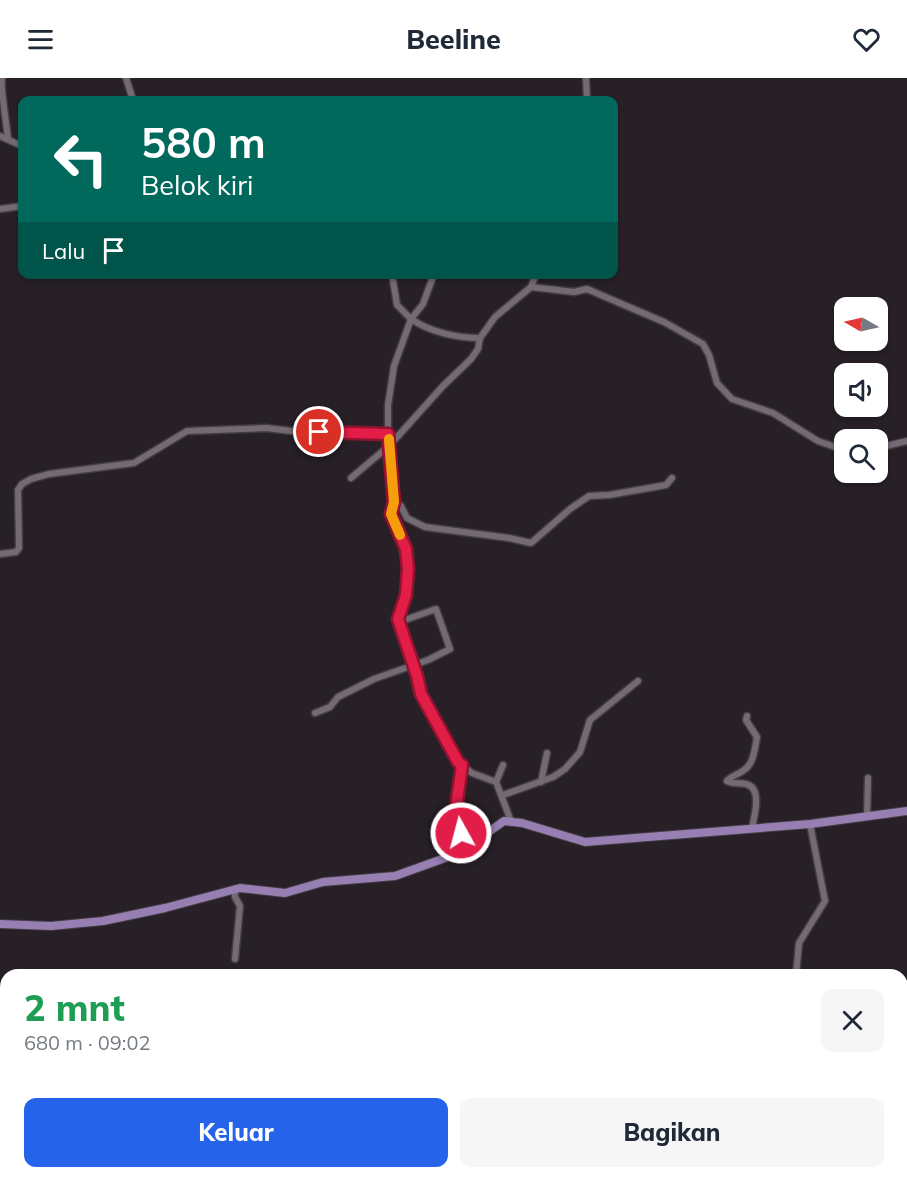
<!DOCTYPE html>
<html lang="id">
<meta charset="utf-8">
<style>
body{margin:0;font-family:Mulish,sans-serif;background:#f6f6f7;color:#1f2937;height:100vh;display:flex;flex-direction:column;font-size:22px;white-space:nowrap}
*{box-sizing:border-box;margin:0}
p{font-size:20px;color:#747a83}
.icon{flex:none;width:33px;height:33px;fill:none;stroke:currentColor;stroke-width:2;stroke-linecap:round;stroke-linejoin:round}
.map{position:relative;flex:1;overflow:hidden}
.sheet{position:absolute;left:0px;top:891px;width:908px;height:210px;display:flex;flex-direction:column;background:#fff;border-radius:18px 18px 0 0;box-shadow:0 2px 4px #0004}
.sheet>*{flex:none}
.hud{position:absolute;left:18px;top:18px;width:600px;height:183px;border-radius:12px;box-shadow:0 2px 4px #0004;background:#00695c;color:#fff;overflow:hidden}
.needle{width:39px;rotate:279deg}
.controls{position:absolute;left:834px;top:219px;display:grid;gap:12px}
.controls a{display:grid;place-items:center;width:54px;height:54px;border-radius:12px;background:#fff;box-shadow:0 2px 4px #0004;font-size:30px}
.pin{position:absolute;display:grid;place-items:center;width:51px;height:51px;color:#fff;margin:-26px;border:3px solid #fff;border-radius:50%;box-shadow:0 2px 6px #0007}
.me{position:absolute;width:66px;margin:-33px;rotate:353deg;stroke-linejoin:round;filter:drop-shadow(0 0 4px #0008)}
.turn{display:flex;align-items:center;gap:21px;height:126px;padding:0 24px;font-size:27px}
.turn .icon{width:78px;height:78px;stroke-width:2.5}
.turn b{display:block;font-size:42px;line-height:51px}
.then{display:flex;align-items:center;height:57px;padding:0 24px;background:#0003;gap:12px;font-size:22px}
.round{display:grid;place-items:center;flex:none;width:63px;height:63px;border-radius:12px;background:#f6f6f7}
.headline{display:flex;align-items:center;justify-content:space-between;height:102px;padding:0 24px}
h1{font-size:36px;font-weight:800;line-height:45px;color:#1e9e55}
.cta{display:flex;gap:12px;margin-top:auto;padding:12px 24px}
.cta a{flex:1;height:69px;border-radius:12px;background:#2563eb;color:#fff;font-size:24px;font-weight:800;line-height:69px;text-align:center}
.cta a+a{background:#f6f6f7;color:#1f2937}
header{display:flex;justify-content:space-between;align-items:center;height:78px;padding:0 24px;background:#fff;font-size:27px;font-weight:800}
.map>svg:first-child{display:block}
.lines{fill:none;stroke-linecap:round;stroke-linejoin:round}
.minor-casing{stroke:#423d42;stroke-width:9}
.major-casing{stroke:#423d42;stroke-width:10}
.minor{stroke:#746a73;stroke-width:6}
.major{stroke:#977fb4;stroke-width:8}
.route-casing{stroke:#92132f;stroke-width:15}
.route{stroke:#e11d48;stroke-width:10}
.slow{stroke:#f59e0b;stroke-width:10}
</style>
<header><svg class="icon" aria-label="menu" viewBox="0 0 24 24"><path d="M4 6h16M4 12h16M4 18h16"/></svg>Beeline<svg class="icon" aria-label="heart" viewBox="0 0 24 24"><path d="M12 20l-8-8c-3-5 5-10 8-4 3-6 11-1 8 4z"/></svg></header>
<div class="map">
<svg width="907" height="1101" viewBox="0 0 907 1101">
<rect width="100%" height="100%" fill="#272027"/>
<g class="lines">
<defs>
<g id="minor">
<path d="M2,0C0,8 7,49 8,61"/>
<polyline points="126,0 133,22"/>
<polyline points="586,0 587,22"/>
<polyline points="0,58 22,68"/>
<polyline points="0,131 22,128"/>
<polyline points="392,196 397,227 411,241 423,226 434,196"/>
<polyline points="531,209 574,214 587,211 664,244 703,266 709,277 717,305 732,321 773,335 818,363 844,372"/>
<polyline points="878,370 907,363"/>
<polyline points="351,400 390,367 443,308 471,281 478,271 480,260"/>
<polyline points="394,424 401,428 407,440 425,449 509,460 531,465 570,431 589,418 609,417 666,407 672,400"/>
<polyline points="0,476 16,474 19,470 18,412 22,406 31,401 49,396 134,385 187,353 266,350 300,354 388,356"/>
<polyline points="315,635 330,629 338,619 374,601 428,582 450,571 436,531 399,544"/>
<polyline points="462,687 455,737 468,770"/>
<path d="M727,703C732,697 738,697 744,692C754,686 755,669 757,659L746,642L747,638"/>
<path d="M727,703C734,707 739,704 746,706C763,710 754,739 752,750"/>
<polyline points="496,704 503,687"/>
<polyline points="541,704 547,675"/>
<polyline points="503,717 553,699 565,691 580,674 590,642 638,603"/>
<polyline points="867,738 868,700"/>
<path d="M511,743L496,704L472,695L458,684L421,616L417,598L398,541L406,517L408,491L406,471L391,436L394,424L388,351V327L394,288L411,241C430,254 457,260 480,260L495,239L531,209L536,196"/>
<polyline points="235,811 235,819 240,828 235,881"/>
<polyline points="796,897 799,865 825,823 810,746"/>
<polyline points="902,1087 907,1092"/>
<polyline points="566,1095 578,1101"/>
<polyline points="686,1101 690,1095"/>
</g>
<g id="major">
<polyline points="0,846 51,848 103,843 165,830 240,810 285,815 323,804 395,798 459,775 504,743 522,745 585,764 810,746 907,733"/>
<polyline points="0,1062 6,1068"/>
<polyline points="36,1095 42,1101"/>
</g>
</defs>
<use href="#minor" class="minor-casing"/>
<use href="#major" class="major-casing"/>
<use href="#minor" class="minor"/>
<use href="#major" class="major"/>
</g>
<g class="lines">
<defs>
<polyline id="route" points="319,354 388,356 394,424 391,436 406,471 408,491 406,517 398,541 417,598 421,616 458,684 462,687 455,737 461,755"/>
</defs>
<use href="#route" class="route-casing"/>
<use href="#route" class="route"/>
<polyline class="slow" points="389,361 394,424 391,436 400,457"/>
</g>
</svg>
<div class="controls">
<a><svg class="needle" viewBox="-14 -14 28 28"><path d="M0-13l5 13h-10z" fill="#e53935"/><path d="M0 13l5-13h-10z" fill="#747a83"/></svg></a>
<a><svg class="icon" aria-label="sound" viewBox="0 0 24 24"><path d="M4 9h4l5-4v14l-5-4H4zM17 9q2 3 0 6"/></svg></a>
<a><svg class="icon" aria-label="search" viewBox="0 0 24 24"><circle cx="10" cy="10" r="6"/><path d="M15 15l6 6"/></svg></a>
</div>
<div class="pin" style="left:319px;top:354px;background:#d93025"><svg class="icon" aria-label="arrive" viewBox="0 0 24 24"><path d="M6 21V4h12l-3 4 3 4H6"/></svg></div>
<svg class="me" style="left:461px;top:755px" viewBox="-20 -20 40 40"><circle r="17" fill="#e11d48" stroke="#fff" stroke-width="3"/><path d="M0-11L8 9 0 5-8 9z" fill="#fff"/></svg>
<div class="hud">
<div class="turn"><svg class="icon" aria-label="left" viewBox="0 0 24 24"><path d="M17 20v-9H6M10 6l-5 5 5 5"/></svg><div><b>580 m</b>Belok kiri</div></div>
<div class="then">Lalu<svg class="icon" aria-label="arrive" viewBox="0 0 24 24"><path d="M6 21V4h12l-3 4 3 4H6"/></svg></div>
</div>
<section class="sheet">
<div class="headline"><div><h1>2 mnt</h1><p>680 m · 09:02</p></div><a class="round"><svg class="icon" aria-label="close" viewBox="0 0 24 24"><path d="M6 6l12 12M18 6L6 18"/></svg></a></div>
<div class="cta"><a>Keluar</a><a>Bagikan</a></div>
</section>
</div>
